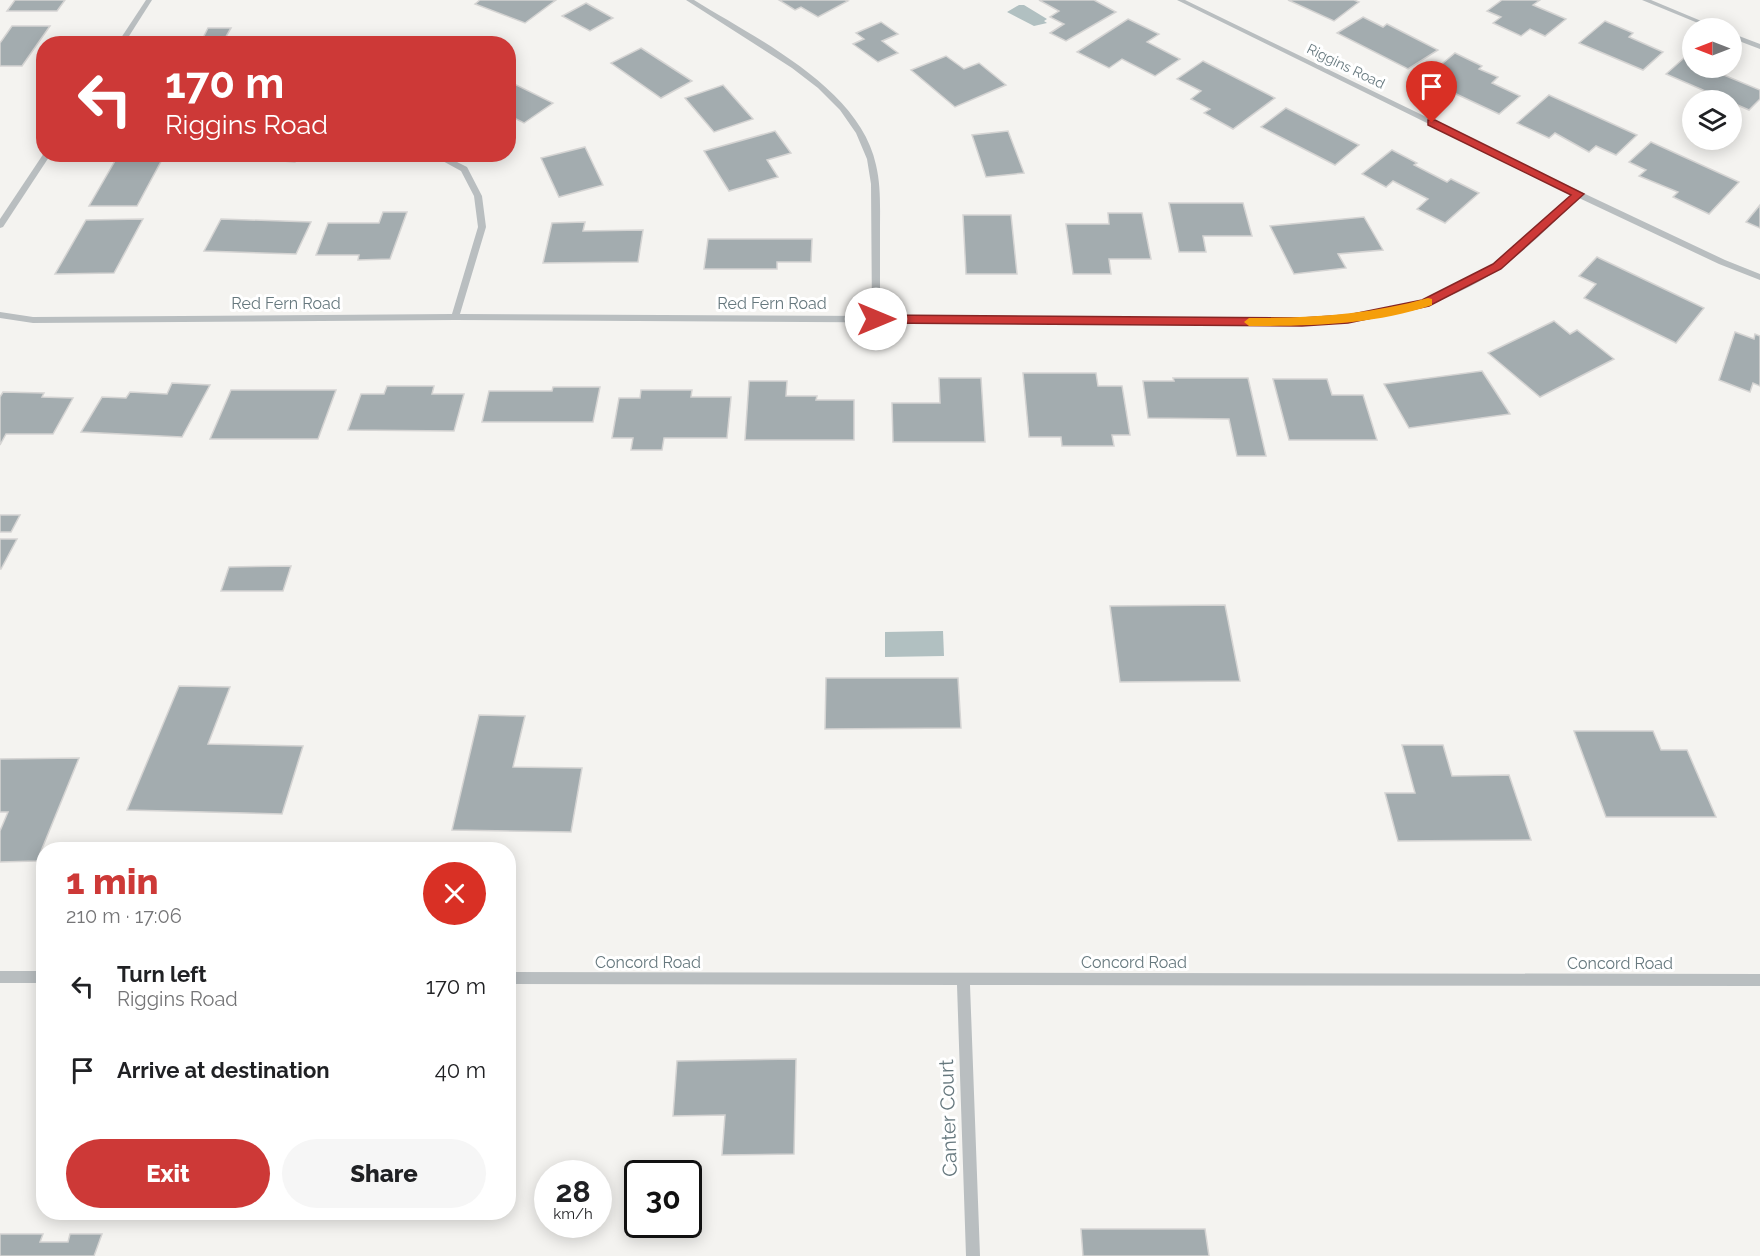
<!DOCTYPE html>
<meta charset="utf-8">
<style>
body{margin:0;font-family:Raleway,sans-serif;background:#f6f6f6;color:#202124;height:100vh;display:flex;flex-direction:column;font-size:22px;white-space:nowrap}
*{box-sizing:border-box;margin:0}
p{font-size:20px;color:#757577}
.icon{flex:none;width:33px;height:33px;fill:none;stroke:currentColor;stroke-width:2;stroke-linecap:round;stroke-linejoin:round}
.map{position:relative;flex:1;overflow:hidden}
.drawer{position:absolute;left:36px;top:842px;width:480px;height:378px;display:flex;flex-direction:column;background:#fff;border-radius:24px;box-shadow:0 3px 15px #0003}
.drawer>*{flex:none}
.hud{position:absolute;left:36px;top:36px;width:480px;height:126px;border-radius:24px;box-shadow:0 3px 15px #0003;background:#cd3937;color:#fff;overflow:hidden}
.needle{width:39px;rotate:270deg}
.tools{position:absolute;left:1682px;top:18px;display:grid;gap:12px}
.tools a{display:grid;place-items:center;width:60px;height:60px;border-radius:50%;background:#fff;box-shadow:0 3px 15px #0003;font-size:30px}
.speed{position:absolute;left:534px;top:1160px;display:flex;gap:12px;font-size:30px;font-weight:700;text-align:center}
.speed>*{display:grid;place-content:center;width:78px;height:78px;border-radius:50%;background:#fff;box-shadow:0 3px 15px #0003;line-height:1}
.speed small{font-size:15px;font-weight:400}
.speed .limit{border:3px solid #111;border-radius:9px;background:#fff;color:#111}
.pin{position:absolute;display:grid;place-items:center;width:51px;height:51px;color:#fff;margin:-62px -26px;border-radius:50% 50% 50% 0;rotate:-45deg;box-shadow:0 0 6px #0007}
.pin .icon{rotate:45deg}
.me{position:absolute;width:66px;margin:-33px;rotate:90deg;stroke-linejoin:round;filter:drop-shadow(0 0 4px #0008)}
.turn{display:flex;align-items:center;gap:21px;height:126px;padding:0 30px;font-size:27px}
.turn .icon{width:78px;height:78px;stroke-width:2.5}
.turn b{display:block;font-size:42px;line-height:51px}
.round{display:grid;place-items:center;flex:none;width:63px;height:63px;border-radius:32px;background:#f6f6f6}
.headline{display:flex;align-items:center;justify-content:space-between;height:102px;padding:0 30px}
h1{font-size:36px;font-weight:800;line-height:45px;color:#cd3937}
.action{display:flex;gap:12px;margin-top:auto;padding:12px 30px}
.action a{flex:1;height:69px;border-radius:36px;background:#cd3937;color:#fff;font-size:24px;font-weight:800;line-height:69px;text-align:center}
.action a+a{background:#f6f6f6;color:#202124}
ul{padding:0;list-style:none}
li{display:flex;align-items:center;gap:18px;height:84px;padding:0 30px}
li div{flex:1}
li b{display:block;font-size:22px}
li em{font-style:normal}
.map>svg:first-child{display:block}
.water{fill:#b1c0c1}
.building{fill:#a3acaf;stroke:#d5d4d3;stroke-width:1.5}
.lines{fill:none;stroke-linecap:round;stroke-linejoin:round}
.minor{fill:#b9bec0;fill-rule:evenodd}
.route{fill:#cd3937;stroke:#852524;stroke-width:1.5}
.slow{fill:#f59e0b}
.labels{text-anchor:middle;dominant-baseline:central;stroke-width:6;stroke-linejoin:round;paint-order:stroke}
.far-street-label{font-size:14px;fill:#66787e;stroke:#fff}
.street-label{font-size:16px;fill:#66787e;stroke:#fff}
.near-street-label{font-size:20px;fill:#66787e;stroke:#fff}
</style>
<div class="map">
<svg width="1760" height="1256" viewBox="0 0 1760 1256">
<rect width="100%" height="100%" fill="#f4f3f0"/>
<g class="water">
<polygon points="1019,5 1024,5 1047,19 1044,21 1047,23 1034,26 1007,12"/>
<polygon points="943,631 944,656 885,657 885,632"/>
</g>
<g class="building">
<polygon points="15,0 65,0 57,11 7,11"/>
<polygon points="480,0 556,0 525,23 475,4"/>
<polygon points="779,0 845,0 848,1 818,17 801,7 795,10"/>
<polygon points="1039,0 1094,0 1116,12 1066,41 1050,33 1064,24 1050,17 1059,11"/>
<polygon points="1288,0 1354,0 1359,2 1334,21"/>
<polygon points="1502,0 1540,0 1533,5 1566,19 1545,36 1530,29 1521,36 1493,23 1501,17 1487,11"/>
<polygon points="586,3 613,18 590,31 562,16"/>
<polygon points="1363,17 1383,27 1387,24 1438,50 1408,69 1337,33"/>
<polygon points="1128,19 1159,34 1147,42 1180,59 1155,76 1122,59 1109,68 1077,52"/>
<polygon points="1605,21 1633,33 1629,37 1663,52 1643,70 1579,43"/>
<polygon points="881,22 898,34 882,41 898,53 878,62 853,44 864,39 856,33"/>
<polygon points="12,26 50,26 22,66 0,66 0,43"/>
<polygon points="208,28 231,28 224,40 236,40 234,44 193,44 195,40 202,40"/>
<polygon points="641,48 692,81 661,98 611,63"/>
<polygon points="1455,53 1482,66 1479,69 1498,77 1492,83 1520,96 1499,114 1424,79"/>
<polygon points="946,56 964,69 979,63 1006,85 955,107 911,70"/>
<polygon points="1684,58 1692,61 1692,68 1707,68 1760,90 1760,99 1749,110 1666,74"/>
<polygon points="1203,61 1275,98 1233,129 1204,113 1210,109 1191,99 1201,91 1177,79"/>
<polygon points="508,81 553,103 524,123 508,115"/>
<polygon points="723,85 753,119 714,132 685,98"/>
<polygon points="1549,95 1637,135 1616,155 1596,146 1589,152 1555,133 1549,138 1517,123"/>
<polygon points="1286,108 1359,145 1335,165 1261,127"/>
<polygon points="775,131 791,153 767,160 778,177 729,191 704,151"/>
<polygon points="1008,131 1024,173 986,177 972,135"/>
<polygon points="1651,142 1739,182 1709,214 1673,197 1678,192 1639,176 1646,170 1629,162"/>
<polygon points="585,147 603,185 559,197 541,158"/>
<polygon points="1392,150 1417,163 1414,165 1447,182 1451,179 1479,193 1445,223 1417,209 1428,199 1393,181 1386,187 1362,174"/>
<polygon points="119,154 165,154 137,206 89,206"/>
<polygon points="256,154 300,154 295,162 253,159"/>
<polygon points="1169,203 1243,203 1252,236 1203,236 1206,252 1179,252"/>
<polygon points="1760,205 1760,228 1746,222"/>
<polygon points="383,212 407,212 390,259 358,260 359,255 316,255 328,223 379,223"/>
<polygon points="1108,213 1142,213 1151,259 1109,259 1111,274 1073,274 1066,224 1109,224"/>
<polygon points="963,215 1011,215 1017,274 966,274"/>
<polygon points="1364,217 1383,250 1338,254 1346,268 1294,274 1270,226"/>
<polygon points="143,219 114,273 55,274 86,220"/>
<polygon points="221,219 311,222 296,254 204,251"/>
<polygon points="585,222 583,231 643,230 638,262 543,263 552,223"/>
<polygon points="708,239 812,239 811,262 777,262 777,269 704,269"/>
<polygon points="1597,257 1704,308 1676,343 1584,298 1596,284 1579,276"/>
<polygon points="1554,321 1570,334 1577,330 1614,359 1540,397 1488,353"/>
<polygon points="1735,332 1754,339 1755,334 1760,336 1760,386 1753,383 1750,392 1719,380"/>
<polygon points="1482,371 1510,414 1409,428 1384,384"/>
<polygon points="1023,373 1096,373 1098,386 1122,386 1130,435 1112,435 1114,446 1062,446 1061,437 1029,437"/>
<polygon points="939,378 981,378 985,442 893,442 892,403 940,403"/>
<polygon points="1173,378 1248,378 1266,456 1237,456 1229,419 1148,418 1143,381 1174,381"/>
<polygon points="1273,379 1327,379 1332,395 1363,395 1377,440 1289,440"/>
<polygon points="749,381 787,381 786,396 817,396 816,400 854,400 854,440 745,440"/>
<polygon points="172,383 210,385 182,437 81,432 102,397 126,398 130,392 167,394"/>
<polygon points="387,386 434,386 432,394 464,394 454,431 348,430 361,394 384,394"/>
<polygon points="553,387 600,387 593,422 482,422 489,391 552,391"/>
<polygon points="231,390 336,390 318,439 210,439"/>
<polygon points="641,390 692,390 691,397 731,397 727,438 664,438 662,450 631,450 633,438 612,438 619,398 640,398"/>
<polygon points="3,392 44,393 42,397 73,398 53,434 6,434 0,445 0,397"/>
<polygon points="0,515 20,515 11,532 0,532"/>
<polygon points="0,539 17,539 1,569 0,569"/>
<polygon points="291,566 283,591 221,591 229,567"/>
<polygon points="1225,605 1240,681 1120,682 1110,606"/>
<polygon points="826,678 958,678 961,728 825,729"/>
<polygon points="179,686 230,687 208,744 303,746 282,814 127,810"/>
<polygon points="479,715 525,716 513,767 582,768 571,832 452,830"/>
<polygon points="1574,731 1653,731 1661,750 1687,750 1716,817 1606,817"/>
<polygon points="1402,745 1443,745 1452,776 1509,775 1531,840 1398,841 1385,793 1415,793"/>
<polygon points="79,758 37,861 0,862 0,831 8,812 0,812 0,759"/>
<polygon points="796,1059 794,1154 722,1155 725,1115 673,1116 677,1061"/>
<polygon points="1081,1229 1205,1229 1209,1256 1083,1256"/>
<polygon points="0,1234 43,1234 40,1242 68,1242 70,1234 102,1234 94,1256 0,1256"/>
</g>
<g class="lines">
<g class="minor">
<polygon points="146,0 152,0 124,44 117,44"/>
<path d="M686,0H694C755,38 860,88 876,165C881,186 880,208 880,229C880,258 880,287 880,316C974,317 1068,318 1161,318C1257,319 1362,330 1452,288C1499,266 1535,230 1573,195L1177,0H1185L1581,192L1725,260L1760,274V280L1719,264L1579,198C1555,221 1531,246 1503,266C1445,309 1372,320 1302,325L455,320L33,323L0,318V312L33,317L452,314L478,227L474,196L461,171L430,154H441L467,167L482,196L486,227L460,314L872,316L871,184L867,159L856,133L840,110L818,88L792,68Z"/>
<polygon points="1642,0 1651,0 1718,28 1710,28"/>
<polygon points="1731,33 1760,44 1760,49 1731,38"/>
<polygon points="44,153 51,154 3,227 0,228 0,219"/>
<rect x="0" y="971" width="44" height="12"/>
<polygon points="508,972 1760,974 1760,986 970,985 980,1256 966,1256 957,985 508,984"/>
</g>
</g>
<polygon class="route" points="1428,120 1435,120 1584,194 1501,269 1429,306 1348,323 1302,326 876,323 871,319 876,315 1302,318 1348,315 1422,300 1493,264 1571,195 1428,125"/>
<path class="slow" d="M1428,298L1432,299V305C1373,325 1311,326 1249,326L1244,322L1249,318C1310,318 1369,315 1428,298Z"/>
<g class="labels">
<g class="far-street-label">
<text transform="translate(1346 66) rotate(26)">Riggins Road</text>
</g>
<g class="street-label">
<text x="286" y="303">Red Fern Road</text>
<text x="772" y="303">Red Fern Road</text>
<text x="648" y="962">Concord Road</text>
<text x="1134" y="962">Concord Road</text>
<text x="1620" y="963">Concord Road</text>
</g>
<g class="near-street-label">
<text transform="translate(948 1118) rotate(-92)">Canter Court</text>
</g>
</g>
</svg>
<div class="tools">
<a><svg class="needle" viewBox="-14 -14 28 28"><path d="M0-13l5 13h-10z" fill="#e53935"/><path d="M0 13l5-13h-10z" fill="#757577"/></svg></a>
<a><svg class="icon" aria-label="layers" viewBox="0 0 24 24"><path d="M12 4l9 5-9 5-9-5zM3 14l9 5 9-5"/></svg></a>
</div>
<div class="speed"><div>28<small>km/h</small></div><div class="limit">30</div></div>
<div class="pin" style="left:1432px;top:123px;background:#d93025"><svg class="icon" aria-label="arrive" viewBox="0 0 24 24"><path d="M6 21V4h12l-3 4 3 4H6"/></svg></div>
<svg class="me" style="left:876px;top:319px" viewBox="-20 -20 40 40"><circle r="19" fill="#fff"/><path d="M0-13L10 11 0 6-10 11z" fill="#cd3937"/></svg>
<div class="hud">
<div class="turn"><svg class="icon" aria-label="left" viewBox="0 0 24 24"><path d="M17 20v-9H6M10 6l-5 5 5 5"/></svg><div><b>170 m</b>Riggins Road</div></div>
</div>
<section class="drawer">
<div class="headline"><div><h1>1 min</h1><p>210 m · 17:06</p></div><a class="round" style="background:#d93025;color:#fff"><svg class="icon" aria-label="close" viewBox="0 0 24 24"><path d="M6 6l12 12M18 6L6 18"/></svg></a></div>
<ul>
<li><svg class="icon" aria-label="left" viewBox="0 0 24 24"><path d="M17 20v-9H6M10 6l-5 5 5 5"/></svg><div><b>Turn left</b><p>Riggins Road</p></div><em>170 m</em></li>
<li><svg class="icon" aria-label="arrive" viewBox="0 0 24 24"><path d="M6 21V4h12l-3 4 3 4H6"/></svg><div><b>Arrive at destination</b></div><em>40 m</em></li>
</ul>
<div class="action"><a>Exit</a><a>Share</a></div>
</section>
</div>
